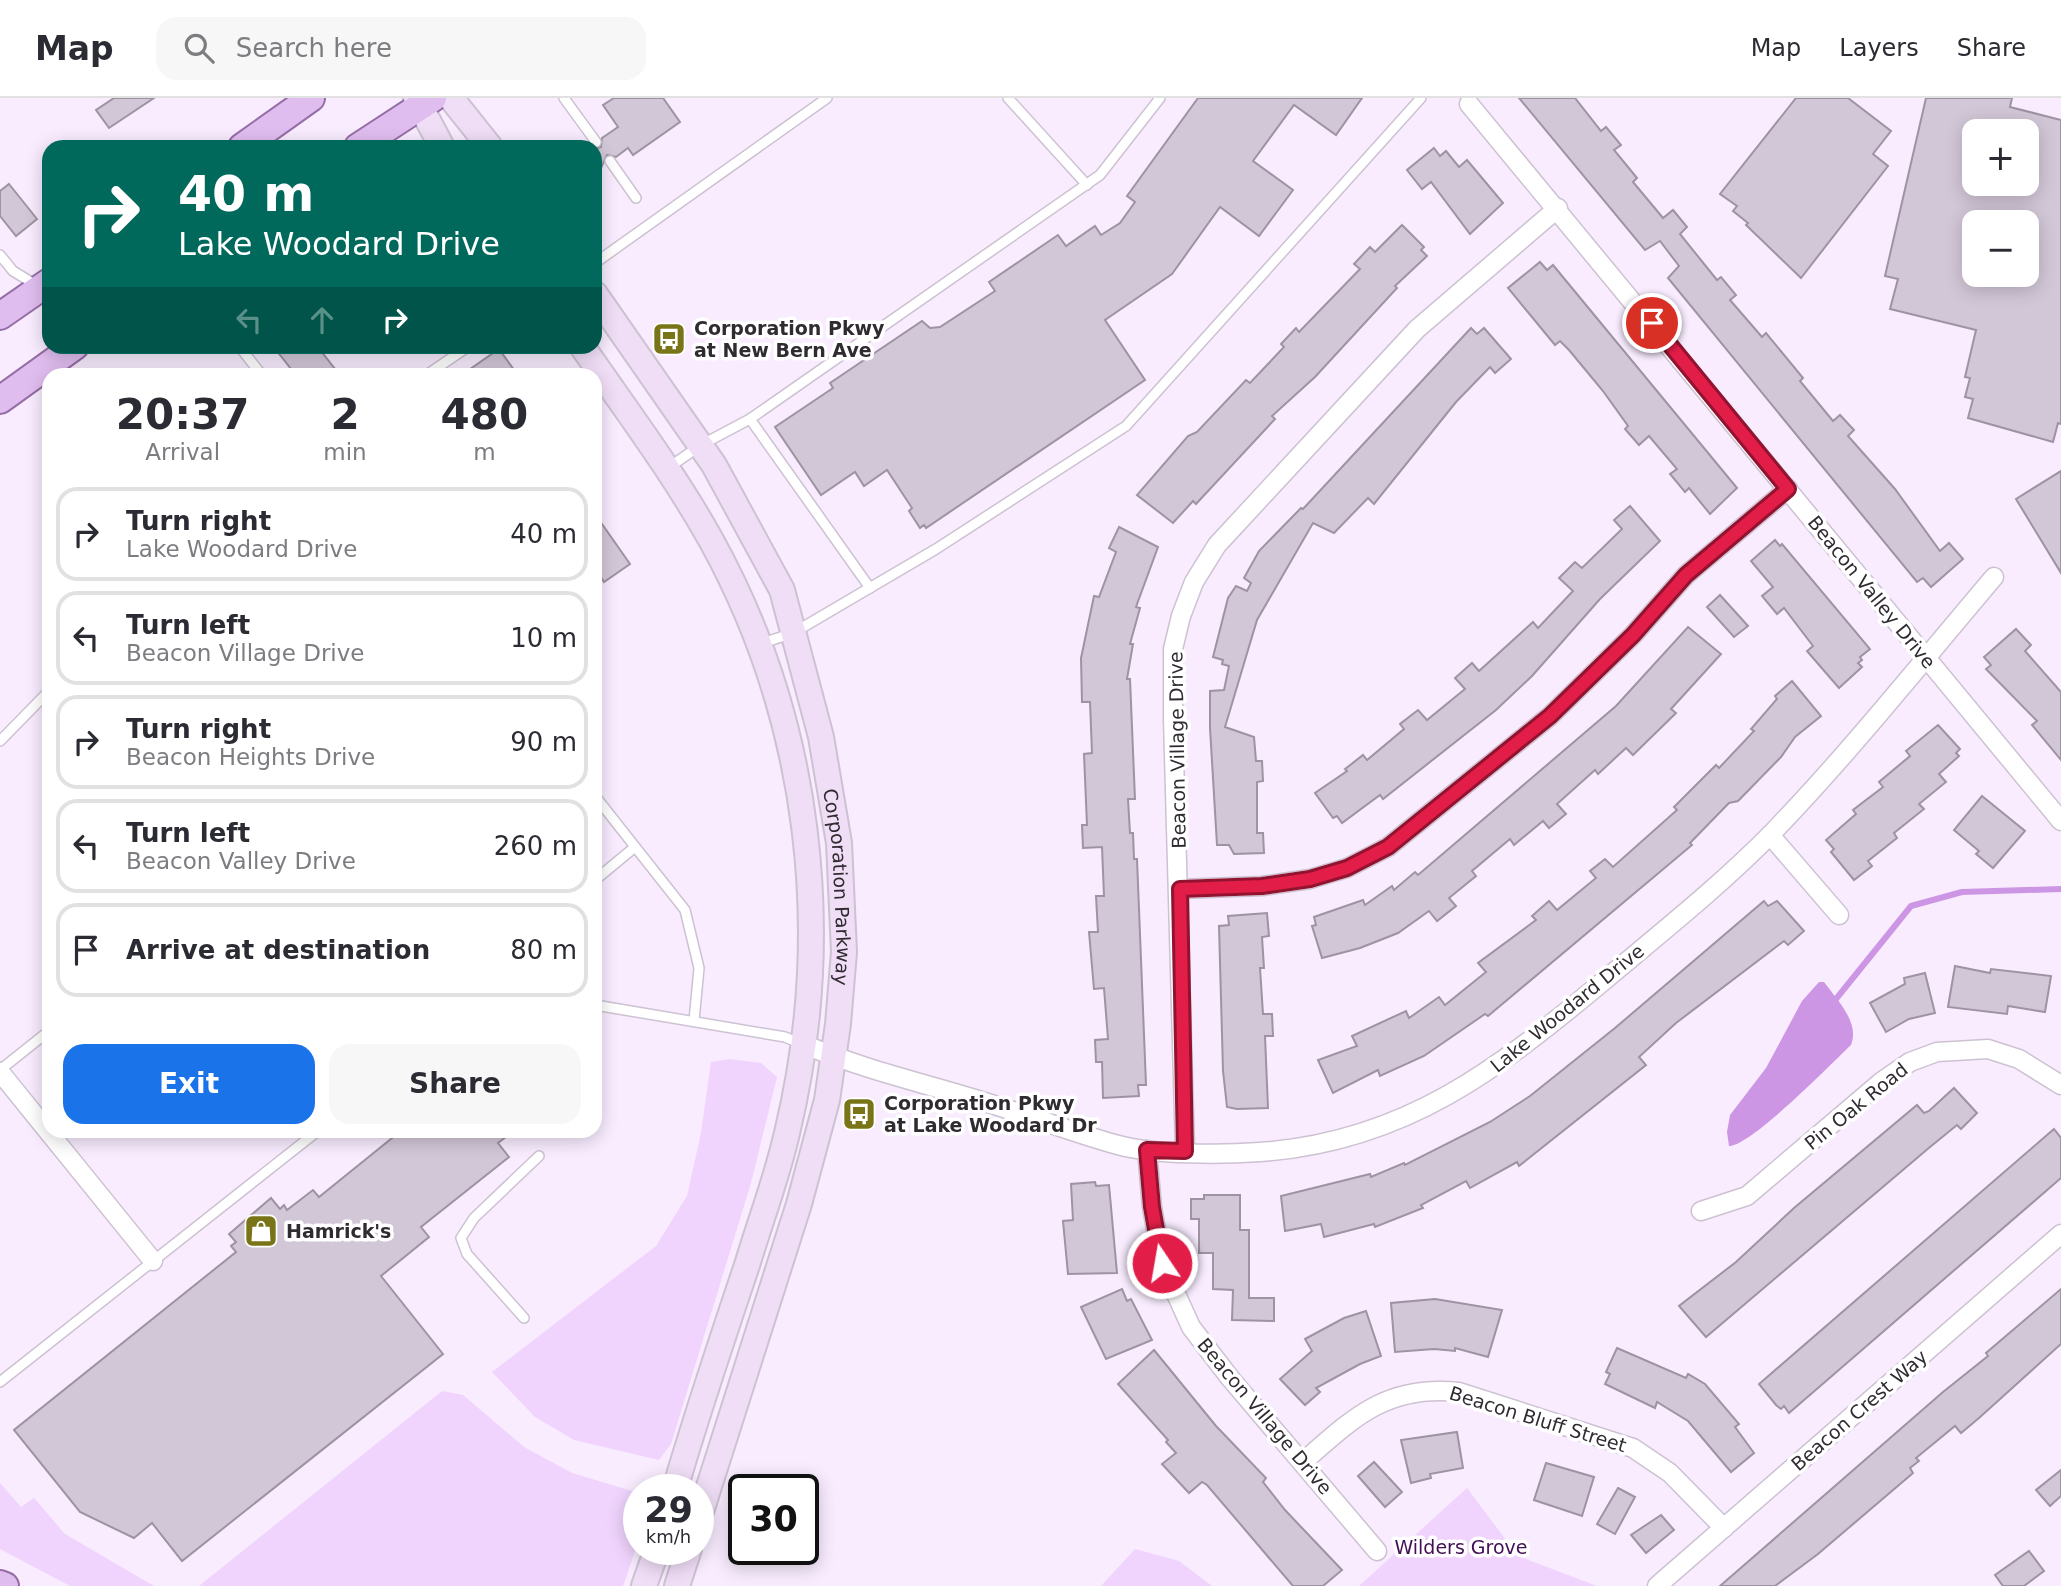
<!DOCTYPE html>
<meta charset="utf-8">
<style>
body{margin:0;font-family:"DejaVu Sans",sans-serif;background:#f7f7f7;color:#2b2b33;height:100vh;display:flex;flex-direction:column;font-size:26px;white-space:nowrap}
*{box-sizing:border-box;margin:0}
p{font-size:23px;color:#7c7c81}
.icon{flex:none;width:38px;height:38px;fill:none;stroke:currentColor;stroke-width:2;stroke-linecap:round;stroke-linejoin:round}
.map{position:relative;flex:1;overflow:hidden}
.sheet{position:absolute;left:42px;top:270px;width:560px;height:770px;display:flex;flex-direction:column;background:#fff;border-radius:21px;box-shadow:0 4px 18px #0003}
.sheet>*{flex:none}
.guide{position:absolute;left:42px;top:42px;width:560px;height:214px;border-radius:21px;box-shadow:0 4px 18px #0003;background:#00695c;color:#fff;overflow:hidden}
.buttons{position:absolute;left:1962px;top:21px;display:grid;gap:14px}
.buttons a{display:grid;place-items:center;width:77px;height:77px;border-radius:14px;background:#fff;box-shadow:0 4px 18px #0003;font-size:35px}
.speed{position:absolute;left:623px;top:1376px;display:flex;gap:14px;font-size:35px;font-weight:700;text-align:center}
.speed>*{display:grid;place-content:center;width:91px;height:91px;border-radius:50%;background:#fff;box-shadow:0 4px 18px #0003;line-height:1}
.speed small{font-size:18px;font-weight:400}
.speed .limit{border:4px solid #111;border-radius:10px;background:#fff;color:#111}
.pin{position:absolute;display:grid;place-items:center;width:60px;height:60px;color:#fff;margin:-30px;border:4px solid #fff;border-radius:50%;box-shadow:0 2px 7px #0007}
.me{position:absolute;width:77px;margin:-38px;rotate:348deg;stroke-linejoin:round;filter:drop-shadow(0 0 5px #0008)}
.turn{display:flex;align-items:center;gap:24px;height:147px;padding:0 21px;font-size:32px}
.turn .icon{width:91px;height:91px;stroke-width:2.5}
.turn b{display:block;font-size:49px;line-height:60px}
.lanes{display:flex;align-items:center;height:66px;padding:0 21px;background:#0003;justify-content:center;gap:35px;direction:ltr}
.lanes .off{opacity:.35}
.eta{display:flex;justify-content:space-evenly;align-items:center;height:119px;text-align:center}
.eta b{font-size:42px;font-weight:700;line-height:49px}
.primary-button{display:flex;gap:14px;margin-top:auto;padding:14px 21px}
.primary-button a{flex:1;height:80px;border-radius:21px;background:#1a73e8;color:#fff;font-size:28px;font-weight:700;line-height:80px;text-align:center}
.primary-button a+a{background:#f7f7f7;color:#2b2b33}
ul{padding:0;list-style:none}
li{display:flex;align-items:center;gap:21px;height:94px;margin:0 14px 10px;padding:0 7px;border:4px solid #e1e1e2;border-radius:21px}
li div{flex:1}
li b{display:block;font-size:26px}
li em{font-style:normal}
header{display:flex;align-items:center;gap:42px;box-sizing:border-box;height:98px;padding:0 35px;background:#fff;border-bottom:2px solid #e1e1e2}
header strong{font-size:33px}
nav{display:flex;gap:38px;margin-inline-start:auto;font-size:24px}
.search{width:490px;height:63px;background:#f7f7f7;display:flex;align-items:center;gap:18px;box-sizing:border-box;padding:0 24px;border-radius:21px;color:#7c7c81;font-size:26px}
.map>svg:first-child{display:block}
.green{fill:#f0d4fd}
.water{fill:#cd96e4}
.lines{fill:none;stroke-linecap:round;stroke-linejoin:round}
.stream{stroke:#cd96e4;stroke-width:6}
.building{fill:#d2c7d7;stroke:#9e93a2;stroke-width:2;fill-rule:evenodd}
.lane-casing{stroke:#cdc2d2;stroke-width:12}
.street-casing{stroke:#cdc2d2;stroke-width:21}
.secondary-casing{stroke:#cdc2d2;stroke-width:28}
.primary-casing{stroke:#956da5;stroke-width:30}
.lane{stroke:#fff;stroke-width:9}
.street{stroke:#fff;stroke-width:18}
.secondary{stroke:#f0def7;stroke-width:24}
.primary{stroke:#e0bdef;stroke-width:26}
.route-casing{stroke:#92132f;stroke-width:18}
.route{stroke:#e11d48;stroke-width:12}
.labels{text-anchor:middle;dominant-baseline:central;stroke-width:7;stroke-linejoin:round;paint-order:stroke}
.poi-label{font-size:19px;font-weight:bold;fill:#302b31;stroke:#fff;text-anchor:start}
.street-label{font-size:19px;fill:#302b31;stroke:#fff}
.park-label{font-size:19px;fill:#420e54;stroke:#fff}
</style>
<header>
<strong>Map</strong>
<div class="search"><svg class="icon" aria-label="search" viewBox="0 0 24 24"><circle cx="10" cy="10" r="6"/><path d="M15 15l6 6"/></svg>Search here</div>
<nav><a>Map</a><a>Layers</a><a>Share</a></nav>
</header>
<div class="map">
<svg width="2061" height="1488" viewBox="0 0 2061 1488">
<rect width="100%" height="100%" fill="#f8ecfe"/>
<g class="green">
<polygon points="730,961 761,965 777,979 751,1085 671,1346 659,1362 574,1342 535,1319 492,1274 656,1148 687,1098 701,1035 711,964"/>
<polygon points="442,1293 463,1297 524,1349 572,1375 639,1395 639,1442 623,1488 199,1488"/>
<polygon points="0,1385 21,1409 34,1400 65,1436 154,1488 70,1488 0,1451"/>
<polygon points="1467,1390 1518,1458 1597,1488 1359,1488"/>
<polygon points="1135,1451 1179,1463 1212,1488 1101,1488"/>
</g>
<path class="water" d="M1819,884H1824C1837,902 1860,924 1851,947C1831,966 1751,1048 1729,1048L1727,1034L1730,1017L1766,970L1802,903Z"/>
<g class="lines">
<polyline class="stream" points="1836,901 1911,808 1962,794 2061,791"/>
</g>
<g class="building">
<polygon points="114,0 154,0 109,30 96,12"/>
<polygon points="614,0 663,0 680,24 633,57 628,50 616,59 607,57 601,70 595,62 595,51 601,49 602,40 618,29 603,7"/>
<polygon points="1198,0 1362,0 1336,37 1294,7 1253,63 1293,92 1259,138 1220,109 1172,176 1105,222 1145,282 926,430 924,427 920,430 909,413 912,410 887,372 864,388 855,374 821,397 775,329 833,290 830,285 922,223 930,230 940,229 995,193 989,184 1058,137 1066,148 1095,128 1101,137 1120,125 1135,104 1127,98"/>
<polygon points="1519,0 1575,0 1601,33 1606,29 1621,47 1614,52 1637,80 1633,84 1663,120 1673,112 1687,129 1680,136 1717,182 1721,179 1736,197 1730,202 1762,239 1766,235 1803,280 1800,283 1833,323 1840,317 1854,332 1848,338 1895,391 1940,453 1949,445 1963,461 1931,489 1923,480 1917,484 1668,180 1679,168 1660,143 1645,152"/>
<polygon points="1796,0 1848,0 1891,33 1873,56 1888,68 1801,180 1746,127 1748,125 1733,113 1737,108 1720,96"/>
<path d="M1926,0H2012L2010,9L2061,22V326L2058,325L2053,344L1968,320L1973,301L1965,299L1970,280L1965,279L1976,232L1890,211L1898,181L1885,178ZM1974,33H2026V86H1974ZM1974,124H2026V177H1974Z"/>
<polygon points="1434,50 1440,58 1446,53 1459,69 1467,62 1503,105 1470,136 1431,84 1422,91 1407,72"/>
<polygon points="9,86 37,121 16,138 0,118 0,93"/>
<polygon points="1402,127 1424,149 1421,152 1427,158 1395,188 1397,190 1315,279 1272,318 1275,321 1196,406 1193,403 1173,425 1137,397 1188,338 1197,334 1246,282 1250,285 1284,249 1281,246 1296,230 1299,234 1360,171 1354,166 1370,149 1375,154"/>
<polygon points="1540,164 1547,172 1553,167 1737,390 1710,416 1689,390 1685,394 1670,376 1677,371 1649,338 1639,347 1625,331 1628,328 1603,293 1569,252 1560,243 1555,247 1508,190"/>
<polygon points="1471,230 1477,236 1484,230 1511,261 1495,275 1490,269 1456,304 1374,406 1368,400 1334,435 1313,425 1257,522 1225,629 1254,639 1256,663 1262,663 1263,683 1257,684 1257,735 1263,735 1264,755 1234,756 1229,747 1217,747 1210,630 1210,593 1224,592 1229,568 1222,566 1223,562 1213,559 1228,500 1236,488 1247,493 1251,485 1244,480 1259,453 1301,410 1303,411"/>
<polygon points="273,248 317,248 339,276 295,276"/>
<polygon points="499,251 517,276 463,276"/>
<polygon points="2061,373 2061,475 2016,401"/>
<polygon points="1630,408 1660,443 1600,501 1532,578 1496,612 1383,701 1380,697 1342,725 1337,718 1333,720 1315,695 1347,673 1345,671 1363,657 1367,662 1404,631 1400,626 1418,612 1427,622 1465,591 1455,580 1472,565 1479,573 1533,524 1538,530 1573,493 1559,480 1575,464 1582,470 1622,431 1614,422"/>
<polygon points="595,416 630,466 604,484 595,470"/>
<polygon points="1119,429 1158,449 1136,509 1140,510 1130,546 1133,546 1127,581 1130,581 1135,701 1128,701 1130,735 1133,735 1134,761 1137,761 1146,987 1138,987 1139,998 1103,1000 1102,964 1096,964 1095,942 1108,941 1104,890 1094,891 1089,834 1098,834 1096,798 1104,798 1102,749 1083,750 1082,727 1087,727 1084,656 1092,655 1090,604 1082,604 1081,560 1094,498 1099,499 1116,454 1109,450"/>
<polygon points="1775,442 1780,448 1782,446 1870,551 1860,559 1862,562 1858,565 1862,569 1839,590 1807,553 1813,548 1784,510 1777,516 1762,498 1773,489 1751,463"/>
<polygon points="1720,497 1748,528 1734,539 1707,509"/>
<polygon points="1688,529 1721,556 1671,611 1676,615 1633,657 1626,650 1598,676 1595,672 1557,706 1566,716 1549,730 1543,723 1514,747 1510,741 1472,773 1476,778 1449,800 1456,808 1437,823 1429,813 1398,835 1360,850 1322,860 1312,828 1316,827 1314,819 1363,802 1365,807 1392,788 1394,792 1415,774 1418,777 1616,608"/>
<polygon points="2016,531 2031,547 2025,553 2061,594 2061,662 2032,627 2037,623 1986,571 1991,567 1984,559"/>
<polygon points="1792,583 1821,618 1795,639 1781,659 1738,703 1729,705 1690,745 1692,747 1488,918 1485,916 1424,958 1380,978 1378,972 1333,995 1318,962 1357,948 1352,938 1406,913 1409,920 1439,899 1445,907 1486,874 1478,865 1536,822 1532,818 1549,803 1557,812 1596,780 1590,773 1605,761 1613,769 1677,712 1674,709 1716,667 1719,670 1754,633 1751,631 1777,601 1775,598"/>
<polygon points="1938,627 1960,651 1956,655 1959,658 1939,676 1946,684 1919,706 1924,711 1894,735 1897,740 1868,763 1872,768 1854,782 1831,754 1834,751 1826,742 1856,716 1853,712 1883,689 1879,684 1910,658 1906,653"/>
<polygon points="1982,698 2025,733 1993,770 1976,756 1979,753 1954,732"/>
<polygon points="1764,803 1768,808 1777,803 1804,833 1788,847 1784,843 1676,925 1639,959 1646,967 1519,1068 1517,1064 1470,1090 1466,1083 1421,1107 1423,1110 1375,1129 1374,1126 1324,1139 1321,1126 1285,1133 1281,1098 1370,1076 1371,1079 1404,1065 1405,1067 1490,1024 1530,998 1615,930"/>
<polygon points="1267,815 1269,838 1262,839 1264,870 1260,870 1263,916 1272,916 1273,938 1265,938 1268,1010 1237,1011 1227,1009 1223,973 1219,828 1229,827 1228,818"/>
<polygon points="1955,868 1990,875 1991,871 2051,878 2045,914 2008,908 2007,916 1948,909"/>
<polygon points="1925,875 1935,915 1909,921 1886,934 1870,905 1905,886 1904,880"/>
<polygon points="1954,990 1977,1015 1961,1031 1957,1027 1930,1049 1706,1239 1679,1208 1736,1164 1794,1110 1917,1007 1924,1015 1929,1013"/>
<polygon points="2054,1031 2061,1040 2061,1080 1789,1315 1784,1308 1781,1311 1776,1307 1759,1286"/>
<polygon points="402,1032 515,1032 498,1045 509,1059 421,1129 429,1139 381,1178 443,1256 182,1463 152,1425 134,1440 80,1414 14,1332 236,1154 231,1148 236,1144 229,1136 271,1100 280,1111 284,1107 287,1112 313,1092 319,1099"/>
<polygon points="1095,1084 1096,1088 1109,1087 1117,1175 1068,1176 1063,1123 1073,1122 1071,1086"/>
<polygon points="1204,1097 1240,1097 1240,1132 1249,1132 1249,1200 1274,1200 1274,1223 1232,1222 1233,1192 1213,1191 1213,1155 1199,1155 1199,1121 1191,1121 1191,1101 1204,1101"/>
<polygon points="1122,1191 1127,1203 1131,1201 1152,1242 1106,1261 1081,1209"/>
<polygon points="2061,1191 2061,1246 1979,1320 1961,1335 1955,1328 1916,1360 1919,1363 1910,1370 1913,1375 1818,1456 1775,1488 1720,1488 1943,1294 1988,1258 1986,1255"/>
<polygon points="1435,1201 1502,1212 1488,1259 1455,1250 1455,1253 1434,1251 1395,1254 1391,1205"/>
<polygon points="1366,1213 1381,1258 1360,1266 1316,1290 1320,1294 1305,1307 1280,1281 1312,1253 1305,1241 1344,1220"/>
<polygon points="1617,1250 1686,1280 1688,1276 1705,1286 1739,1326 1735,1329 1754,1355 1731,1374 1688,1323 1657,1304 1655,1310 1605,1286 1610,1276 1606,1274"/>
<polygon points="1154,1252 1216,1328 1266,1380 1263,1384 1285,1412 1342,1472 1323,1488 1293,1488 1207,1387 1202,1384 1189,1395 1162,1366 1176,1355 1166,1344 1168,1342 1118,1286"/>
<polygon points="1457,1334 1463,1370 1430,1376 1431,1380 1411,1385 1401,1342"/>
<polygon points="1374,1364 1402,1394 1385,1409 1358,1378"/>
<polygon points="1546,1365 1594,1379 1582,1418 1534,1402"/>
<polygon points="2061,1372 2061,1398 2050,1408 2036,1392"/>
<polygon points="1618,1390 1635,1399 1615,1436 1597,1426"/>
<polygon points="1661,1417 1674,1432 1646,1455 1631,1437"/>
<polygon points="2029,1453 2044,1473 2024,1488 2003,1488 1995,1477"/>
</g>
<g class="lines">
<defs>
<g id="lane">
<polyline points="564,0 596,44"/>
<polyline points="1008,0 1087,87"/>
<polyline points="610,63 636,100"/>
<polyline points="0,157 13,173 36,187"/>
<polyline points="595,165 827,0"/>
<polyline points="239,248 261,276"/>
<polyline points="428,276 469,248"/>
<polyline points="750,321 1100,77 1160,0"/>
<polyline points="668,370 701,347 750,321 870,490"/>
<polyline points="760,546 793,535 936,451 1126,328 1421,0"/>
<polyline points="0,643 49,593"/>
<polyline points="595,698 685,812 699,870 694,923"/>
<polyline points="595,782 635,749"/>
<polyline points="595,907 785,939 799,945"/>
<polyline points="0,972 49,933"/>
<polyline points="524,1220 467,1156 461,1140 474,1120 539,1058"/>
<polyline points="0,1284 319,1032"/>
</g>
<g id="street">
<polyline points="1469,6 2061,723"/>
<polyline points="1770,737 1839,817"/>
<polyline points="1180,791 1262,788 1310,781 1347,770 1388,749 1550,618 1633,537 1686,477 1788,391"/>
<path d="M803,946C865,972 924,985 988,1005C1031,1018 1074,1035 1118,1047C1155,1057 1221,1057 1260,1054C1406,1044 1499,970 1606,881C1663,833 1721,787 1773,734C1851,653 1921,565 1994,479"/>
<polyline points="0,974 153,1163"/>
<polyline points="1147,1052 1152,1109 1162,1165 1191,1229 1230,1280 1377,1453"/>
<polyline points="1185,1053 1173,621 1173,551 1181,518 1194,484 1217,447 1417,231 1558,110"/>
<polyline points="1701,1113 1747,1098 1881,984 1910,964 1937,954 1988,951 2019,961 2061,987"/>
<path d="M1303,1364C1353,1320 1387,1286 1459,1294L1633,1350L1670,1375L1724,1430"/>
<polyline points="1657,1488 2061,1136"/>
</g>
<g id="secondary">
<polyline points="416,0 442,49"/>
<polyline points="451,0 490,49"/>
<path id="s1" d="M595,196L714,367L782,492L821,639L839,745L844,854L838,926L827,1002L799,1106L698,1423"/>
<path d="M582,248C626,312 673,374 711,442C811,623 835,835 787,1035C777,1079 761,1121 748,1164C723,1239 697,1315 675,1391"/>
<polyline points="644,1488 657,1451"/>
<polyline points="677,1488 689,1451"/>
</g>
<g id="primary">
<polyline points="242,49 311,0"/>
<polyline points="358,49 433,0"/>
<polyline points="0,218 49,184"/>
<polyline points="0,302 75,248"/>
<polyline points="0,1486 5,1488"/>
</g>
</defs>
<use href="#lane" class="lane-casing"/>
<use href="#street" class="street-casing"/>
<use href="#secondary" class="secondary-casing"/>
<use href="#primary" class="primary-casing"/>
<use href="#lane" class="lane"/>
<use href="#street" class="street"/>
<use href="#secondary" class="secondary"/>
<use href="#primary" class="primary"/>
</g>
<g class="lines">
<defs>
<polyline id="route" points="1162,1165 1152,1109 1147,1052 1185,1053 1180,791 1262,788 1310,781 1347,770 1388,749 1550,618 1633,537 1686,477 1788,391 1652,225"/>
</defs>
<use href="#route" class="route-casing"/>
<use href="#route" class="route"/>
</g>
<defs>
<symbol id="bus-square" viewBox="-11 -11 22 22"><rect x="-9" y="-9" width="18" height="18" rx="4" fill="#797417" stroke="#fff"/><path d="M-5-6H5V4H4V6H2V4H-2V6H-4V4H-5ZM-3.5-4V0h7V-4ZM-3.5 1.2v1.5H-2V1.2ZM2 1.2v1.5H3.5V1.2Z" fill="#fff"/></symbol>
<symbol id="shop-square" viewBox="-11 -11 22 22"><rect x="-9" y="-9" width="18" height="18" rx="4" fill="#797417" stroke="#fff"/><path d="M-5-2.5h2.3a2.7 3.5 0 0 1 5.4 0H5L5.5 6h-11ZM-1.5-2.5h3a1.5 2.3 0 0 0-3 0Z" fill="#fff"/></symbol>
</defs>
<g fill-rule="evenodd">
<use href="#bus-square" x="650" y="222" width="38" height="38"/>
<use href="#bus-square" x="840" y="997" width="38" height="38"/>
<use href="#shop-square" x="242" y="1114" width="38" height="38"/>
</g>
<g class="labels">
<g class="poi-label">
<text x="694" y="230">Corporation Pkwy<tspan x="694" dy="22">at New Bern Ave</tspan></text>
<text x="884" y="1005">Corporation Pkwy<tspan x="884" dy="22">at Lake Woodard Dr</tspan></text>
<text x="286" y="1133">Hamrick's</text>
</g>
<g class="street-label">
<text transform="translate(1872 494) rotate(51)">Beacon Valley Drive</text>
<text transform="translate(1177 652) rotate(-91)">Beacon Village Drive</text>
<text stroke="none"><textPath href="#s1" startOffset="654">Corporation Parkway</textPath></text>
<text transform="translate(1567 910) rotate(-39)">Lake Woodard Drive</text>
<text transform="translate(1856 1008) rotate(-39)">Pin Oak Road</text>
<text transform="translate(1859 1312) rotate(-41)">Beacon Crest Way</text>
<text transform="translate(1265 1318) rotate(50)">Beacon Village Drive</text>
<text transform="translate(1538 1321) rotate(17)">Beacon Bluff Street</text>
</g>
<g class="park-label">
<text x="1461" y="1449">Wilders Grove</text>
</g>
</g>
</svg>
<div class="buttons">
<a>+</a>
<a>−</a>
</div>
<div class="speed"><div>29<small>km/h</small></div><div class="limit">30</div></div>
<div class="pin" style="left:1652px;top:225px;background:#d93025"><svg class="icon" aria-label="arrive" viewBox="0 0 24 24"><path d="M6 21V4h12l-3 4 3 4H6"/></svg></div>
<svg class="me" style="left:1162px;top:1165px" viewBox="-20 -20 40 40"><circle r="17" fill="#e11d48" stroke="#fff" stroke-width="3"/><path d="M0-11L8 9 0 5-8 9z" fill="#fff"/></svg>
<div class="guide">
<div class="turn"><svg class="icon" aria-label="right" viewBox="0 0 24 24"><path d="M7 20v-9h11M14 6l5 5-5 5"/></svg><div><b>40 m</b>Lake Woodard Drive</div></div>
<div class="lanes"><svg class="icon off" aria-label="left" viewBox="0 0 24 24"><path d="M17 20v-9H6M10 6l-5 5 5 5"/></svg><svg class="icon off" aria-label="ahead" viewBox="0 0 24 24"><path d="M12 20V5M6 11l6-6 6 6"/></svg><svg class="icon" aria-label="right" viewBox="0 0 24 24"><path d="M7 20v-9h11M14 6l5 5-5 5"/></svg></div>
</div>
<section class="sheet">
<div class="eta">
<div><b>20:37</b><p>Arrival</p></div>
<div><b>2</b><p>min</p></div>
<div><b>480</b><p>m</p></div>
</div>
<ul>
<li><svg class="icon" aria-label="right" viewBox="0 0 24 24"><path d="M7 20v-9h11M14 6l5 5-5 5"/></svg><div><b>Turn right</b><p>Lake Woodard Drive</p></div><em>40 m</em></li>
<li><svg class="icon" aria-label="left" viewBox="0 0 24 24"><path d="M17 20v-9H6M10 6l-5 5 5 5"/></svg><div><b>Turn left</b><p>Beacon Village Drive</p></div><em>10 m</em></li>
<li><svg class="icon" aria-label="right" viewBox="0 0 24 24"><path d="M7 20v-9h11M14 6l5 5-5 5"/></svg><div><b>Turn right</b><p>Beacon Heights Drive</p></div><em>90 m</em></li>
<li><svg class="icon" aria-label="left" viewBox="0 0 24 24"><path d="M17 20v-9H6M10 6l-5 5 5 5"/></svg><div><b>Turn left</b><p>Beacon Valley Drive</p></div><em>260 m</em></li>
<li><svg class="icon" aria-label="arrive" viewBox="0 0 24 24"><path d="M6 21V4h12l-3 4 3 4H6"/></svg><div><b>Arrive at destination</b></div><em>80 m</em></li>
</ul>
<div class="primary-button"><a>Exit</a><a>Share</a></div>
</section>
</div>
